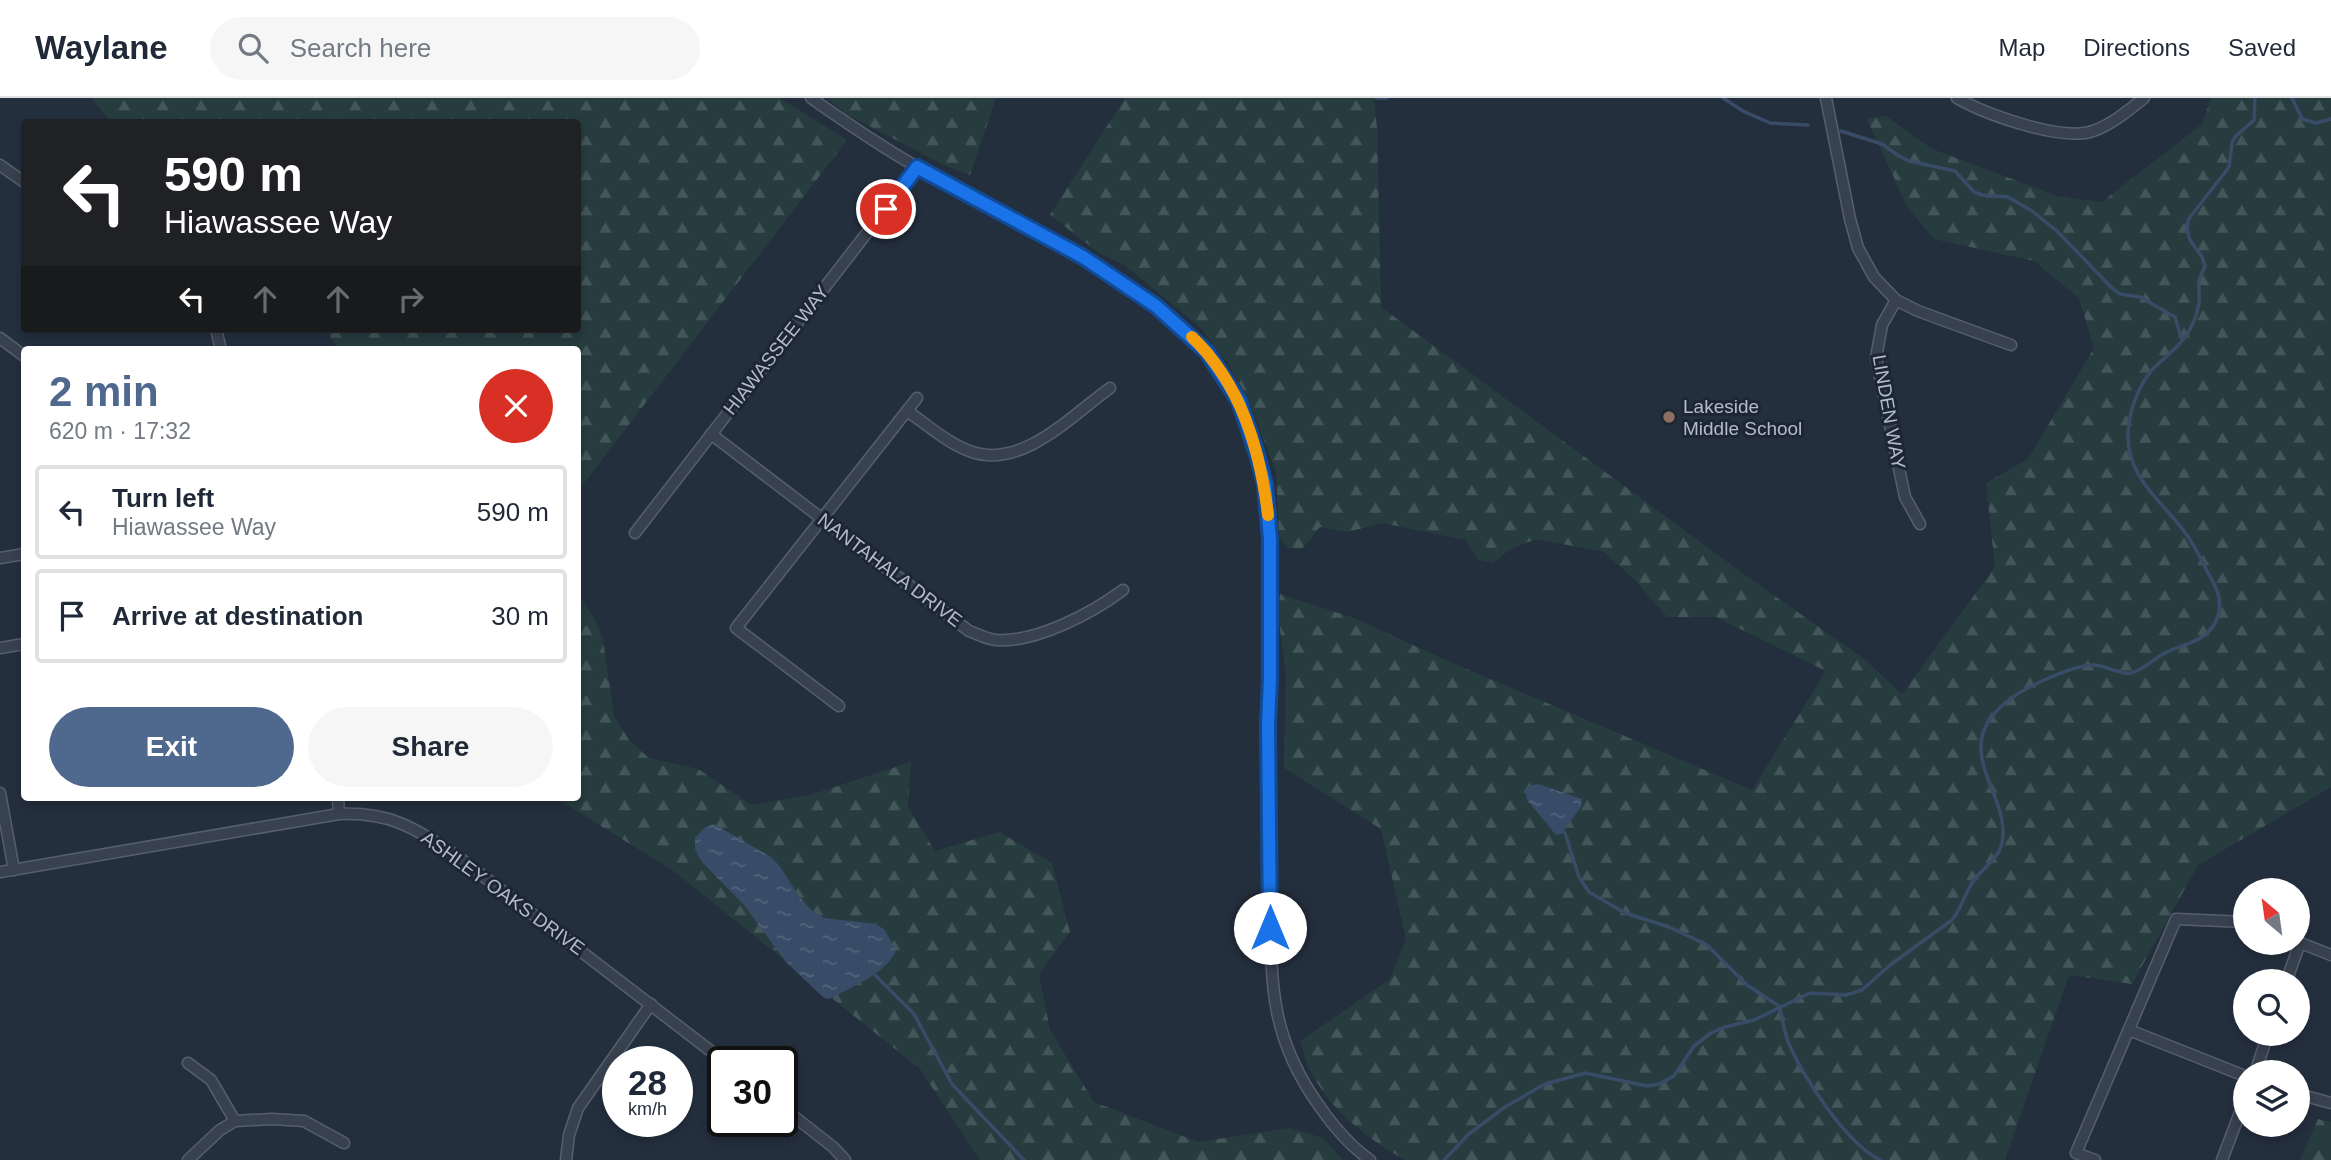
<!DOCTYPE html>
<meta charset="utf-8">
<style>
body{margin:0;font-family:Helvetica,sans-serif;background:#f6f6f7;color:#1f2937;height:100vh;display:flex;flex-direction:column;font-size:26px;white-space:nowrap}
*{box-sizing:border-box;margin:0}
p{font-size:23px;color:#747a83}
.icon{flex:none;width:38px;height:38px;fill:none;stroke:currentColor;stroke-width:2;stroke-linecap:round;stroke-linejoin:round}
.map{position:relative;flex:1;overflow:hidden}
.details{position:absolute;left:21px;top:248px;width:560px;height:455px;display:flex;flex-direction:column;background:#fff;border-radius:7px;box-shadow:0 4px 10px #0003}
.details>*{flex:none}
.banner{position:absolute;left:21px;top:21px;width:560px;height:214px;border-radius:7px;box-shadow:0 4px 10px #0003;background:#202124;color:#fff;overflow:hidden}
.needle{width:46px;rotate:331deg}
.controls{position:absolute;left:2233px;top:780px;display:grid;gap:14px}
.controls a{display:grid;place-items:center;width:77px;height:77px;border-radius:50%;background:#fff;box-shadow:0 4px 10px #0003;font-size:35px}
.speed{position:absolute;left:602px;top:948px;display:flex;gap:14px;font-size:35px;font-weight:700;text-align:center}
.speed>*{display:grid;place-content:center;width:91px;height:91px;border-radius:50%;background:#fff;box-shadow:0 4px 10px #0003;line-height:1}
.speed small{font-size:18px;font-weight:400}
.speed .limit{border:4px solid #111;border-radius:10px;background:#fff;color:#111}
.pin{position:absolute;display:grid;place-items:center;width:60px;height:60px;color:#fff;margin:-30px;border:4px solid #fff;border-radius:50%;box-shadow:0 2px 7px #0007}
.me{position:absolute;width:77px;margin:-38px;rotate:0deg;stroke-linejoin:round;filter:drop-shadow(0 0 5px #0008)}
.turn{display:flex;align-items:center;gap:24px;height:147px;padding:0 28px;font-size:32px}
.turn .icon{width:91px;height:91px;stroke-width:2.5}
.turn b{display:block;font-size:49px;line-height:60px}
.lanes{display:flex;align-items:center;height:66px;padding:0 28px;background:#0003;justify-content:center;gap:35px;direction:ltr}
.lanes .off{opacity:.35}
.round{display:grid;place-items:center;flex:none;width:74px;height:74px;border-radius:37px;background:#f6f6f7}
.headline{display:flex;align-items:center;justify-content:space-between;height:119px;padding:0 28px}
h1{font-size:42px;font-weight:800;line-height:52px;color:#4f688e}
.button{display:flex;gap:14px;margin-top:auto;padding:14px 28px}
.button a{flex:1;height:80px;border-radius:42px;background:#4f688e;color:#fff;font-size:28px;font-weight:800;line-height:80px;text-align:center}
.button a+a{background:#f6f6f7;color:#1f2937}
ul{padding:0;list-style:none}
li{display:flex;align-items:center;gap:21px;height:94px;margin:0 14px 10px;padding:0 14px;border:4px solid #e0e1e3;border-radius:7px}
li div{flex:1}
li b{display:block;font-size:26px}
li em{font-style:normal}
header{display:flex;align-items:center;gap:42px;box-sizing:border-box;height:98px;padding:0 35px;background:#fff;border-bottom:2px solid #e0e1e3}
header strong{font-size:33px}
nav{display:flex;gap:38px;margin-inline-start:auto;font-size:24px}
.search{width:490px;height:63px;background:#f6f6f7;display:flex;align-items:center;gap:18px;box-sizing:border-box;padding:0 24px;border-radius:38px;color:#747a83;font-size:26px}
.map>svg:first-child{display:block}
.forest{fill:url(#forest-firs)}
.water{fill:url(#water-ripples)}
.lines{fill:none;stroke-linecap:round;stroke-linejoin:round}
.stream{stroke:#394c67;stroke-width:3.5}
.minor-casing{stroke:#565f6c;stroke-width:13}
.minor{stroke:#38414e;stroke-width:10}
.route-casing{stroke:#114b97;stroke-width:18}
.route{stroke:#1a73e8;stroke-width:12}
.slow{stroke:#f59e0b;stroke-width:12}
.education-dot{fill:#8d6e63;stroke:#1d2633;stroke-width:2.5}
.labels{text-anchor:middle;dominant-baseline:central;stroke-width:6;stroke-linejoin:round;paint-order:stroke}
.street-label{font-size:19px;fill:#b4bcc9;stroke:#1d2633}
.poi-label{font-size:19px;fill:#b4bcc9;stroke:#1d2633;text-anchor:start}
</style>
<header>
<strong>Waylane</strong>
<div class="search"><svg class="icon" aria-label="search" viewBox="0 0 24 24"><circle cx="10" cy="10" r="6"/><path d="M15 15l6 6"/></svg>Search here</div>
<nav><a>Map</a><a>Directions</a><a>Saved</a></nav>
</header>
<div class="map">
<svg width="2331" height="1062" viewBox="0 0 2331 1062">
<defs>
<pattern id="forest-firs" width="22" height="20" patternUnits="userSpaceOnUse" patternTransform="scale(1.75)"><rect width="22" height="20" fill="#263c3f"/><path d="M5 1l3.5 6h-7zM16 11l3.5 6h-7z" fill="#435659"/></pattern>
<pattern id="water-ripples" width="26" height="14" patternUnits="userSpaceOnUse" patternTransform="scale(1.75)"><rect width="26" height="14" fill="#394c67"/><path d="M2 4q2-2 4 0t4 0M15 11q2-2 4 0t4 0" fill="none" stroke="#53647b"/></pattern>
</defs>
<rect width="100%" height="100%" fill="#242f3e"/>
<g class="forest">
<polygon points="91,0 780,0 847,42 578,393 578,252 340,252 324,231 578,231 578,24 111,24"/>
<polygon points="827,0 996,0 970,77 942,66 846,16"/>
<path d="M1125,0H1374L1377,30L1381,209L1752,482L1863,560L1902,596L1995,469L1986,385L2028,361L2094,250L2079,200L2034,163L1934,141L1908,110L1867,21L1886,18L1932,51L2060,99L2102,104L2202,26L2211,0H2331V689L2198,767L2132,886L2069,877L2005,1062H1405C1368,1041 1331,1013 1311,974C1306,965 1304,953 1300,943L1389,882L1406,841L1381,731L1284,670L1286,578L1278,516L1280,496L1354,520L1450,564L1752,692L1826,573L1716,519H1667L1635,482L1604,454L1536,441L1509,452L1493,465L1478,462L1466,442L1382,425L1348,434L1320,429L1302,451L1289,450L1279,440L1276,374L1248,300L1226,263L1201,230L1126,168L1098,154L1050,117Z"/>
<polygon points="578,496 596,523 603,542 614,618 629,642 649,660 698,671 752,707 810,697 911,664 908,709 935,753 999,734 1052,765 1070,834 1039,876 1050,932 1094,1004 1198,1044 1290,1030 1323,1040 1343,1062 980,1062 920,971 675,774 556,700 578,700"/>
<polygon points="2318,1021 2331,1024 2331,1062 2300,1062"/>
</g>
<g class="water">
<polygon points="1538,686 1582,701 1581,709 1565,731 1565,735 1556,737 1527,702 1525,692 1529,688"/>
<path d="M714,726L771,759L781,770L798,797L811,812L824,820L876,826L885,832L896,853C885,876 851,889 830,901L824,900L786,864L744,807L701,763L695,751V740L704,730Z"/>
</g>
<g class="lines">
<g class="stream">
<polyline points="1376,0 1387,0"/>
<polyline points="1723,0 1743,13 1770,25 1808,27"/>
<polyline points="2292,0 2302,21 2316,25 2331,21"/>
<polyline points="1841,33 1882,46 1899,58 1909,63 1955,73 1974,94 1982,97 2008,99 2032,113 2057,133 2111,189 2120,196 2140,199 2175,219 2182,242"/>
<path d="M1565,735L1579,779L1589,794L1625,815L1669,829L1707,847L1747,887L1779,908C1783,921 1784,934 1789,946C1804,980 1846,1045 1880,1062"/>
<polyline points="874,876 914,916 952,986 1024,1062"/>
<path d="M1444,1062L1469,1036L1505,1009L1545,986L1585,975L1647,988L1659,986L1674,978L1694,948L1711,935L1725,929L1754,922L1810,895L1846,897L1862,892L1890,867L1952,822C1961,811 1964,798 1972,785C1983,768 2002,761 2003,738C2006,692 1951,651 2004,606C2020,591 2074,566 2095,567C2107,568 2120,577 2131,575C2144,572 2152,562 2163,556C2185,544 2212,545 2219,514C2222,499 2215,487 2208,475C2201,461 2194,446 2184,433C2161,403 2126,378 2128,335C2129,314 2138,288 2152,272C2165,258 2183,247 2191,229C2195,222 2198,212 2199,204C2200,197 2198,190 2199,183C2200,178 2203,173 2205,168L2202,159L2190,142L2187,133L2188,122L2229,69L2232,45L2235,39L2254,22L2255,0"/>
</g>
<defs>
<g id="minor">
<path d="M811,0C845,24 880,48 917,69C1003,119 1098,157 1173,223C1190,238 1206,252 1219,271C1252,320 1269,382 1270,441C1270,461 1269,481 1269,501C1269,543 1269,585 1268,627C1266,680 1269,734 1270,787C1272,876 1265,933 1320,1009C1334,1029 1350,1048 1370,1062"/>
<polyline points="1826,0 1850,121 1858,150 1874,179 1896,202 1918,213 2011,247"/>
<path d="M1957,0C1985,16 2062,44 2093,33C2111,27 2129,12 2144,0"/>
<polyline points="0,67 24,84"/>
<polyline points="1896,202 1882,227 1876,260 1905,399 1920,426"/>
<polyline points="216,231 221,252"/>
<polyline points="0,240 24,258"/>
<path d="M907,313C928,327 948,346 972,354C1023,371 1072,317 1110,290"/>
<path d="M711,336L969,533C978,536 986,541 996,542C1036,545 1092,515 1123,492"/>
<polyline points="635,435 917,70"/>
<polyline points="0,460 24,456"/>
<polyline points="0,550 24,546"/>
<polyline points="839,608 736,530 917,300"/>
<polyline points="0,695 14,772"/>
<polyline points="338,700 339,716"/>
<path d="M0,774L339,716C392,714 414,730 457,758L725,964"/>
<polyline points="2298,844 2331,857"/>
<polyline points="2286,884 2300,845"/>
<polyline points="2129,932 2245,978"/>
<polyline points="188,965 211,982 235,1023"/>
<polyline points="2255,975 2268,936"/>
<polyline points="2298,996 2331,1005"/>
<polyline points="782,1009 833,1049 845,1062"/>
<polyline points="188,1062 220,1032 235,1023 272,1021 304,1023 344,1045"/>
<polyline points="566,1062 569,1037 578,1010 651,906"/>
<polyline points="2095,1062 2076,1055 2176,821 2245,824"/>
<polyline points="2222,1062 2245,1001"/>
</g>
</defs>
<use href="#minor" class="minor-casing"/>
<use href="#minor" class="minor"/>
</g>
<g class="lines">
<defs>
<polyline id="route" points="886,111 917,69 1083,159 1156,208 1207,254 1239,303 1256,353 1265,386 1270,441 1270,581 1268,627 1270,830"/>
</defs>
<use href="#route" class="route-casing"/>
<use href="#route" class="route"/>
<path class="slow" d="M1192,239C1241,286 1260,351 1268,417"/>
</g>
<circle class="education-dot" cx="1669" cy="319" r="7"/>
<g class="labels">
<g class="street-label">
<text transform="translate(776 252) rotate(-52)">HIAWASSEE WAY</text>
<text transform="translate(1889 314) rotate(80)">LINDEN WAY</text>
<text transform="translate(890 472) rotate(37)">NANTAHALA DRIVE</text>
<text transform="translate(503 795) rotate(36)">ASHLEY OAKS DRIVE</text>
</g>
<g class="poi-label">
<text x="1683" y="308">Lakeside<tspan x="1683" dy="22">Middle School</tspan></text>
</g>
</g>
</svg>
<div class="controls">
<a><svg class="needle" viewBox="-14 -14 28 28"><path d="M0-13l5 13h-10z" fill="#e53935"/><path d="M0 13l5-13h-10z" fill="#747a83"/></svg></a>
<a><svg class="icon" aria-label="search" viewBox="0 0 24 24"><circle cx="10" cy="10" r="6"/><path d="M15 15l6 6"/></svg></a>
<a><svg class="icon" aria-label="layers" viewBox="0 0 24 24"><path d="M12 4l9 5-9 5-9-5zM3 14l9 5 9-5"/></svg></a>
</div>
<div class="speed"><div>28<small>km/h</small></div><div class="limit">30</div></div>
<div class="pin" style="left:886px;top:111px;background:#d93025"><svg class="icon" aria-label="arrive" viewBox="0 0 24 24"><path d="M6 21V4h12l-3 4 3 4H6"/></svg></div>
<svg class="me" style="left:1270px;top:830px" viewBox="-20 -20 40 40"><circle r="19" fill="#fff"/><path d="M0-13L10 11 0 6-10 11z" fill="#1a73e8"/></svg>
<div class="banner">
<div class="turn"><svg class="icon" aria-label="left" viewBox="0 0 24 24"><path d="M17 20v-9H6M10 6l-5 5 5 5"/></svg><div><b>590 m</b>Hiawassee Way</div></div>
<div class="lanes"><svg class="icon" aria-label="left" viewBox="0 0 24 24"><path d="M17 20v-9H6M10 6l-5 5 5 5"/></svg><svg class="icon off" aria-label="ahead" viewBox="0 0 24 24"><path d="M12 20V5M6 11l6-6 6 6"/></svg><svg class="icon off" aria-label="ahead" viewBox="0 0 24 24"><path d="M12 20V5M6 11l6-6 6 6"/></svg><svg class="icon off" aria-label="right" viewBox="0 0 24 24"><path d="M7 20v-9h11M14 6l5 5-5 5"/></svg></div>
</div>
<section class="details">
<div class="headline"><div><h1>2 min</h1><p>620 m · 17:32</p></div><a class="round" style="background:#d93025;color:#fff"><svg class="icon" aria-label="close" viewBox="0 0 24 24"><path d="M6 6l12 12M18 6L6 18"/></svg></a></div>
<ul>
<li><svg class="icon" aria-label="left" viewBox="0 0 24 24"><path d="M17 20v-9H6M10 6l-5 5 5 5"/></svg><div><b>Turn left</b><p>Hiawassee Way</p></div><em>590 m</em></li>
<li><svg class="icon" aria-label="arrive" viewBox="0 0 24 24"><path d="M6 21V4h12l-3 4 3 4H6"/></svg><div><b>Arrive at destination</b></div><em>30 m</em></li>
</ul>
<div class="button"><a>Exit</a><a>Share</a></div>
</section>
</div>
